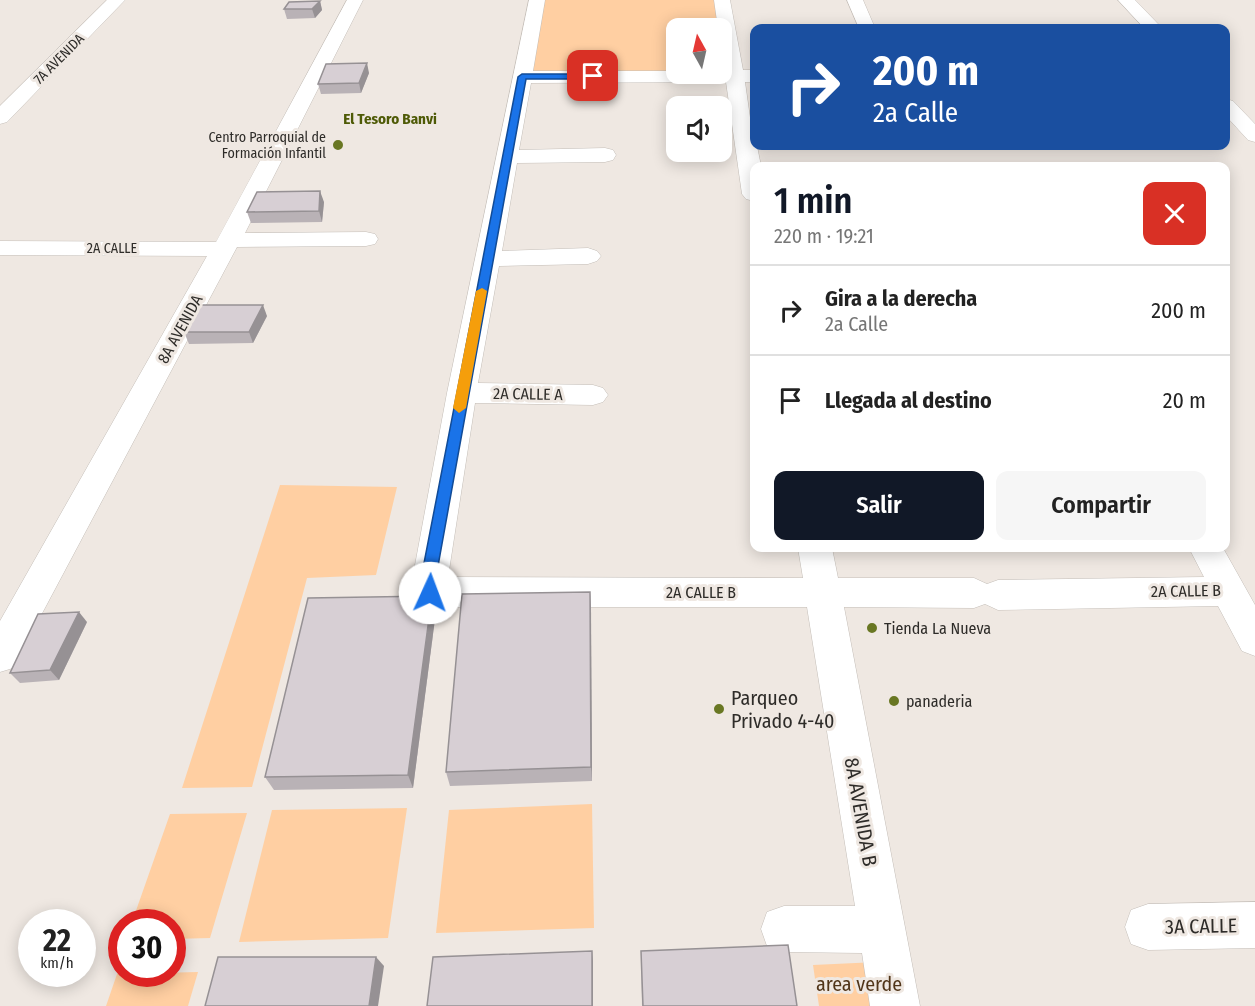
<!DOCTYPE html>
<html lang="es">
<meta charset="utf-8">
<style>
body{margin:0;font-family:"Fira Sans Condensed",sans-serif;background:#f6f6f6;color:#222;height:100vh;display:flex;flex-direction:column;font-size:22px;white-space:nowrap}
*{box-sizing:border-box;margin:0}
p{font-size:20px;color:#767676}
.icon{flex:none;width:33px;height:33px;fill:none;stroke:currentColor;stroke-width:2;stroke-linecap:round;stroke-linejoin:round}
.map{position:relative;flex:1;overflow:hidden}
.panel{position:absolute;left:750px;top:162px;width:480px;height:390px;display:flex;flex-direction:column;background:#fff;border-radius:12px;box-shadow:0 3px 15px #0003}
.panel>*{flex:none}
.guide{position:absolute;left:750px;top:24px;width:480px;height:126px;border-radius:12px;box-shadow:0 3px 15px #0003;background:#1a4fa0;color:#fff;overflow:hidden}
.needle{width:39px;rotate:352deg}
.fabs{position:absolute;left:666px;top:18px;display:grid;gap:12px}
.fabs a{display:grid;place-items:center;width:66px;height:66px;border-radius:12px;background:#fff;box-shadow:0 3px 15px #0003;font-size:30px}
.speed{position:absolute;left:18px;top:909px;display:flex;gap:12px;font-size:30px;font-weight:700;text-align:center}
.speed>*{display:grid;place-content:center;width:78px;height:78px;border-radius:50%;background:#fff;box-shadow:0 3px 15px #0003;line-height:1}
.speed small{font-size:15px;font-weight:400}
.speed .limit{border:9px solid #d22;background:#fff;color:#111}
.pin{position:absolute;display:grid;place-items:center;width:51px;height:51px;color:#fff;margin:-26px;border-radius:12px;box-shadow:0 3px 9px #0006}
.me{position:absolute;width:66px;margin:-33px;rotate:2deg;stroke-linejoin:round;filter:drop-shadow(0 0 4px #0008)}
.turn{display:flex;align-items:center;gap:21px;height:126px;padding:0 24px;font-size:27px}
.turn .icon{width:78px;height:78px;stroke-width:2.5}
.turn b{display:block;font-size:42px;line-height:51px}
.round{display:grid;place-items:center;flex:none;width:63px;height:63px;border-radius:12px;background:#f6f6f6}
.head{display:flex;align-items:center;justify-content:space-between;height:102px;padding:0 24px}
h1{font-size:36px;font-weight:600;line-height:45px;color:#111827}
.primary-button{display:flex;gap:12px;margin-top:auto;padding:12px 24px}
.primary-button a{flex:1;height:69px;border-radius:12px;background:#111827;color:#fff;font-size:24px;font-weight:600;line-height:69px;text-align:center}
.primary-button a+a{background:#f6f6f6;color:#222}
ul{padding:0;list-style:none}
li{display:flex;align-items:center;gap:18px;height:90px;padding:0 24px;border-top:2px solid #e0e0e0}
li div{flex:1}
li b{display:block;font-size:22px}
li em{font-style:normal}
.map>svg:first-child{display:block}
.green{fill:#ffcfa2}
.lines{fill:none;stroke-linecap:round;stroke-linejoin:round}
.minor-casing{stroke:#c4beb8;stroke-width:1}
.minor{fill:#fff;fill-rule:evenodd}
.wall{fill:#b9b2b6}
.shaded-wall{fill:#969194}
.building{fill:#d7cfd4;stroke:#969194;stroke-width:1.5}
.route{fill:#1a73e8;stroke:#114b97;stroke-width:1.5}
.slow{fill:#f59e0b}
.poi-dot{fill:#697723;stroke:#efe8e2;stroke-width:2}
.labels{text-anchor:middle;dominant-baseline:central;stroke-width:6;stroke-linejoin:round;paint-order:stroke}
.far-street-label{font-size:14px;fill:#2e2c29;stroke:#efe8e2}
.far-poi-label{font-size:14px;fill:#2e2c29;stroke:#efe8e2;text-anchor:end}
.far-neighbourhood-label{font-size:15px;font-weight:bold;fill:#4e5a06;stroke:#efe8e2}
.street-label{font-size:16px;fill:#2e2c29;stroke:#efe8e2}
.poi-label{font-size:16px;fill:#2e2c29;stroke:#efe8e2;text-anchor:start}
.near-poi-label{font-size:20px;fill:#2e2c29;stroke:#efe8e2;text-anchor:start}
.near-street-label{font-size:20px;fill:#2e2c29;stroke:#efe8e2}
.near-park-label{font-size:20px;fill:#503519;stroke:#efe8e2}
</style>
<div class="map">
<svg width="1255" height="1006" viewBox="0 0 1255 1006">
<rect width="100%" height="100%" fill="#efe8e2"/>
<g class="green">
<polygon points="543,0 716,0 721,28 676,28 676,73 531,74"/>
<polygon points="280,485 397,487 376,575 307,578 252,787 182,788"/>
<polygon points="592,804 594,928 436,933 449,810"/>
<polygon points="407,808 388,938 239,942 272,810"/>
<polygon points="247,813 210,938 173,939 172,922 132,922 170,814"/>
<polygon points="877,962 885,1006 819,1006 813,965"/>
<polygon points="198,972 188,1006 106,1006 117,974"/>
</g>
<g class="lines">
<defs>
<g id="minor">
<polygon points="107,0 125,0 7,122 0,124 0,106"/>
<polygon points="347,0 363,0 245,233 366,232 375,234 378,239 375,244 366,246 237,247 13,668 0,672 0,621 207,256 0,255 0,241 216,242"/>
<polygon points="529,0 545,0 533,71 676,71 676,74 722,74 722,70 724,70 722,28 718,28 714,0 730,0 743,70 754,70 754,82 745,82 754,146 757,146 761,166 754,166 754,201 746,199 742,194 726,82 531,83 519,150 605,148 613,150 616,155 613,160 605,162 517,163 502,251 588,248 597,251 601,256 597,261 588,264 499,266 478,383 593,385 603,388 608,395 603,402 593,405 475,403 448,577 803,578 798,548 832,548 838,578 974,578 987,584 998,580 1204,577 1189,548 1223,548 1255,605 1255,656 1242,651 1218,606 998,610 985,604 974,608 844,607 920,1006 870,1006 862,953 784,952 767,946 761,929 767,912 784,906 855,906 807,607 428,607 415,602 410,592 447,393"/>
<polygon points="847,0 863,0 875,28 859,28"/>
<polygon points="1118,0 1135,0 1162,28 1144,28"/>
<polygon points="1226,99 1233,101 1255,124 1255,142 1248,140 1226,116"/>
<polygon points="1255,902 1255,948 1148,950 1131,944 1125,927 1131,910 1148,904"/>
</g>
</defs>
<use href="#minor" class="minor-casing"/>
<use href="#minor" class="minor"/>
</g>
<g class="wall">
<polygon points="320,1 322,10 315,18 287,19 284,9"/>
<polygon points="369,73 361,93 321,94 318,84"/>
<polygon points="324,202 322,222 251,223 247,212"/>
<polygon points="267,316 253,343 189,344 184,332"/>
<polygon points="590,592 592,781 450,786 446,772"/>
<polygon points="436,611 413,788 274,790 265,777"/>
<polygon points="87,622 59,680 20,683 10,673"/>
<polygon points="641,951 797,1006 642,1006"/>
</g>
<g class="shaded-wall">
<polygon points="320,1 322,10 315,18 312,9"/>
<polygon points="367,63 369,73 361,93 359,83"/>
<polygon points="320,191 324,202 322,222 319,211"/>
<polygon points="263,305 267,316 253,343 249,332"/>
<polygon points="590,592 591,607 592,781 591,767"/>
<polygon points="432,596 436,611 413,788 408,775"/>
<polygon points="79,612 87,622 59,680 50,670"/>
<polygon points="592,951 593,961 593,1006 592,1006"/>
<polygon points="376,957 384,966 378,1006 369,1006"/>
</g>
<g class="building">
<polygon points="320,1 312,9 284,9 289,2"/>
<polygon points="367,63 359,83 318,84 326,64"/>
<polygon points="320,191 319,211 247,212 257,192"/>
<polygon points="200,305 263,305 249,332 184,332"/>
<polygon points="590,592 591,767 446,772 462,594"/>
<polygon points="432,596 408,775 265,777 308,598"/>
<polygon points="79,612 50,670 10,673 38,614"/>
<polygon points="788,945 797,1006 643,1006 641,951"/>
<polygon points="592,951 592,1006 427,1006 433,957"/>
<polygon points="218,957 376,957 369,1006 205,1006"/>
</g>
<path class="route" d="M522,74H593L597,76L593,79H526L434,588L437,593L435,597C427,600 423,597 419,589L518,77Z"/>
<polygon class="slow" points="482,288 487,291 466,408 459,413 453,408 476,291"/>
<g class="poi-dot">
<circle cx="338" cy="145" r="6"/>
<circle cx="872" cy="628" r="6"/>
<circle cx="894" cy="701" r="6"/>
<circle cx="719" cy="709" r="6"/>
</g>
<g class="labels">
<g class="far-street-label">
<text transform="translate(59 59) rotate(-45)">7A AVENIDA</text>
<text x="112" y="248">2A CALLE</text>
</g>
<g class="far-poi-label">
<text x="326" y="137">Centro Parroquial de<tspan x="326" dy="16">Formación Infantil</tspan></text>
</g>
<g class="far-neighbourhood-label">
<text x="390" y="119">El Tesoro Banvi</text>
</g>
<g class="street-label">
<text transform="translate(180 329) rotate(-61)">8A AVENIDA</text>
<text transform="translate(528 394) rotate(1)">2A CALLE A</text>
<text transform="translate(1186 591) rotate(-1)">2A CALLE B</text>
<text x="701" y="592">2A CALLE B</text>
</g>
<g class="poi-label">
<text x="884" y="628">Tienda La Nueva</text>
<text x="906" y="701">panaderia</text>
</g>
<g class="near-poi-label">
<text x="731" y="698">Parqueo<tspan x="731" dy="23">Privado 4-40</tspan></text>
</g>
<g class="near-street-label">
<text transform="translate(861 812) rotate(80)">8A AVENIDA B</text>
<text transform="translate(1201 926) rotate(-1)">3A CALLE</text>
</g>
<g class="near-park-label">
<text x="859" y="984">area verde</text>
</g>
</g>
</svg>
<div class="fabs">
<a><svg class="needle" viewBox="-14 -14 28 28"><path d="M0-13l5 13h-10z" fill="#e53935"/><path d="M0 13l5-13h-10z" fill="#767676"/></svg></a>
<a><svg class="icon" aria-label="sound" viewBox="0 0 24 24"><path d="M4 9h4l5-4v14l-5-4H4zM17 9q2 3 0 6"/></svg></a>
</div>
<div class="speed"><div>22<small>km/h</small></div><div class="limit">30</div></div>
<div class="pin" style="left:593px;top:76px;background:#d93025"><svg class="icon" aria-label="arrive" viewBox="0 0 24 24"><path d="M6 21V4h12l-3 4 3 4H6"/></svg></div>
<svg class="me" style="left:430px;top:593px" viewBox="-20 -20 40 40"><circle r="19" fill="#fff"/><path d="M0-13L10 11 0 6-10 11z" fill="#1a73e8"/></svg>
<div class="guide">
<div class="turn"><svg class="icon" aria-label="right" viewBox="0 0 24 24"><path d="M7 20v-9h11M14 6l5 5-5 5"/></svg><div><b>200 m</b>2a Calle</div></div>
</div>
<section class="panel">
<div class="head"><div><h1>1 min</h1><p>220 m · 19:21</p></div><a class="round" style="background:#d93025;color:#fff"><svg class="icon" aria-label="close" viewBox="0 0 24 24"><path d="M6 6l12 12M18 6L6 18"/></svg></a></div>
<ul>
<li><svg class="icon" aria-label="right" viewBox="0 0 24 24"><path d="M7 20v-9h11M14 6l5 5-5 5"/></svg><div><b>Gira a la derecha</b><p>2a Calle</p></div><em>200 m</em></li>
<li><svg class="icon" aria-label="arrive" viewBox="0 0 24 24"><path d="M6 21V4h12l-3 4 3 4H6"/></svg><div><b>Llegada al destino</b></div><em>20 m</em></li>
</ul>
<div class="primary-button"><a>Salir</a><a>Compartir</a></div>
</section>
</div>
